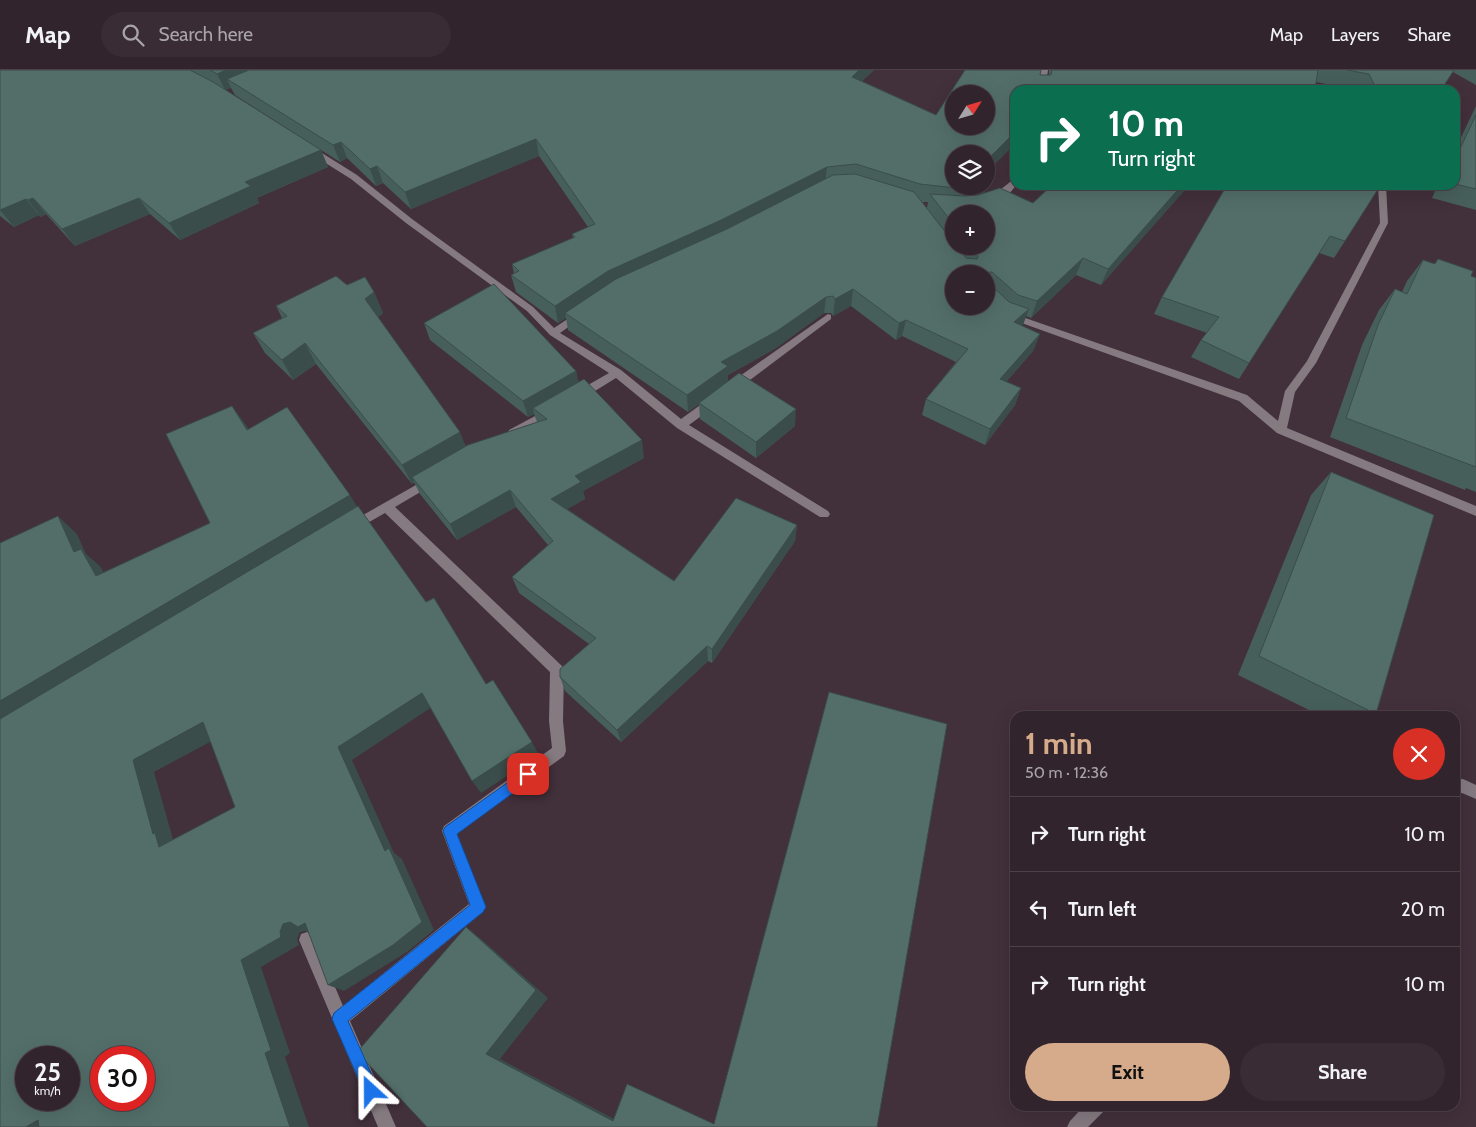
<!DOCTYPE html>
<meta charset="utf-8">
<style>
body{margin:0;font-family:Cabin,sans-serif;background:#3a2c34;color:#f1f3f6;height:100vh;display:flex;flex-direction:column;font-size:19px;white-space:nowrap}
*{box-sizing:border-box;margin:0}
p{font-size:16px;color:#a8a4a9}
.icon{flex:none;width:28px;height:28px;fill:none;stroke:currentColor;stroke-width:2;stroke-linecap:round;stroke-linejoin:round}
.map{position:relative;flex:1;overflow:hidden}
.details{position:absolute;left:1010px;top:641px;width:450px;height:400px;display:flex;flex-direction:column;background:#32242c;border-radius:15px;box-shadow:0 5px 20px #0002,0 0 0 1px #4d4148}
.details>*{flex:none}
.guide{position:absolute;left:1010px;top:15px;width:450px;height:105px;border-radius:15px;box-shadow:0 5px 20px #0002,0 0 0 1px #4d4148;background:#0b6e4f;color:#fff;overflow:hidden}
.needle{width:32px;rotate:53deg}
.tools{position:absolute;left:945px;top:15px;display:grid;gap:10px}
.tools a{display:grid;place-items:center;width:50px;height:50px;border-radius:50%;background:#32242c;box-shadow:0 5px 20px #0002,0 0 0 1px #4d4148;font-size:25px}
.speed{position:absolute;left:15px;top:976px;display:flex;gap:10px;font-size:25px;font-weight:700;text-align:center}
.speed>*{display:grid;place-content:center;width:65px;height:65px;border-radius:50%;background:#32242c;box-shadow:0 5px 20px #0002,0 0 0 1px #4d4148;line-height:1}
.speed small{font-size:12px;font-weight:400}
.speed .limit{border:8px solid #d22;background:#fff;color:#111}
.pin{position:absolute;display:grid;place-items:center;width:42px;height:42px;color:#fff;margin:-21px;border-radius:10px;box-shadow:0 2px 8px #0006}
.me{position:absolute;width:55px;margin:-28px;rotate:336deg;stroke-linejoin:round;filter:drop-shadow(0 0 4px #0008)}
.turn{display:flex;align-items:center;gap:18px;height:105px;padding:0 15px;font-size:22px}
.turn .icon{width:65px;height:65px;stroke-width:2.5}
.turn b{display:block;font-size:35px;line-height:42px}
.round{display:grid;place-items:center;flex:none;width:52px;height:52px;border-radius:26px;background:#3a2c34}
.summary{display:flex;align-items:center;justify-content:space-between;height:85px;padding:0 15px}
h1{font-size:30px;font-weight:700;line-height:38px;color:#d6ab8b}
.action{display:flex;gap:10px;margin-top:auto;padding:10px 15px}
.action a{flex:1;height:58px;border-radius:30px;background:#d6ab8b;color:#111;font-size:20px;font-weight:700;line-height:58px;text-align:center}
.action a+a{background:#3a2c34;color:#f1f3f6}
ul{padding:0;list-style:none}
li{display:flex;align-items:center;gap:15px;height:75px;padding:0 15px;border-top:1px solid #4d4148}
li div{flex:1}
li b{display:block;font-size:19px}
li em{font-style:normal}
header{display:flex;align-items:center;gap:30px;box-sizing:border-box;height:70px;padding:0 25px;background:#32242c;border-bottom:1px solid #4d4148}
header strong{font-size:24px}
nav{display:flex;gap:28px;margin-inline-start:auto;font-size:18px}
.search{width:350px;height:45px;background:#3a2c34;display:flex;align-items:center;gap:12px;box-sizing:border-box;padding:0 18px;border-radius:28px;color:#a8a4a9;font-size:19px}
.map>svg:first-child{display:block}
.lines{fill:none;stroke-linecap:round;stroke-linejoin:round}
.minor{fill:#847a80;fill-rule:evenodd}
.wall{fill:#475f5a;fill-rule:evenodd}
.shaded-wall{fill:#3a4d4a}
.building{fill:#536e69;stroke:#3a4d4a;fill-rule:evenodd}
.route{fill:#1a73e8;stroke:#114b97}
</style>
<header>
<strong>Map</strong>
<div class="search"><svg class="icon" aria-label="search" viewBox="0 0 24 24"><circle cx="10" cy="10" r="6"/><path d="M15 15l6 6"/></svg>Search here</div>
<nav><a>Map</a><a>Layers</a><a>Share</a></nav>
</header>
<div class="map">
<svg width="1476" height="1057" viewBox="0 0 1476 1057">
<rect width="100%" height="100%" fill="#42303b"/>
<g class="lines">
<g class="minor">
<polygon points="1040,0 1048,0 1045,20 1037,20"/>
<polygon points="308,78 314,78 357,105 412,149 533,237 554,258 578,242 584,242 584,246 560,263 621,300 681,349 707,330 715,330 716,333 715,336 689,355 828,441 830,444 828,447 820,447 677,358 616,308 582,329 574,329 573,326 574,323 609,303 550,265 527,241 406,153 351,109 308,82"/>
<path d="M1015,108L1016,115C1011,123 1000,133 990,132V128Z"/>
<polygon points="1378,115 1386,115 1388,153 1316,293 1295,322 1287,358 1476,436 1476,446 1277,363 1239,331 1005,247 986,229 986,220 1011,243 1247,325 1278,351 1285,321 1307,291 1380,153"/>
<polygon points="828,244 831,245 831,249 738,319 730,319 729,316 730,313"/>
<polygon points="550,338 555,342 554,345 517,366 509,366 508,363 509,360"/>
<polygon points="430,407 436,411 434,414 395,437 562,596 564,600 563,651 566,681 564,686 457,764 486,837 483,842 350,951 396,1057 378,1057 299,870 301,864 307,862 313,864 343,936 469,834 442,761 444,756 552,678 549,651 550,602 385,443 357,459 349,459 347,456 349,453"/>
<polygon points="1463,709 1476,715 1476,729 1462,723 1455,724 1455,710"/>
<polygon points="1084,1036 1106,1036 1103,1042 1088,1057 1067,1057 1070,1051"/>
</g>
</g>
<g class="wall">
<path d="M0,0H874L862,11L936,45L1040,5H1049V0H1476V15L1453,2L1441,20H1356L1316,12L1015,20L954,116H986L984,123L1033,133L1189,115L1101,215L1076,205L1031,248L1026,246L1022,256L1040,264L1033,281L1006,312L1021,318L1015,335L985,375L922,345L926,329L956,292L902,266L896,270L851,236L833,246L831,243H824L776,278L728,305V311L795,356L756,388L700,349L699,334L688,342L568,260L566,248L558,253L516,222L511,205L514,204L512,194L573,168L572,164L588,157L539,86L411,139L383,113L376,116L347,88L340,92L321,80L328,97L257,128L259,133L180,170L150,144L75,176L46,144L41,147L39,145L14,157L0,146ZM231,18L235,25L318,78L225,20ZM922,132H928L927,138ZM954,144L986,176H954Z"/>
<polygon points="1476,36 1476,140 1432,128 1438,115 1455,115 1455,80"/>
<polygon points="1227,115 1345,171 1334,188 1319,183 1239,309 1191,287 1201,270 1207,263 1154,244 1162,227"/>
<polygon points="1438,189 1471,206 1476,208 1476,422 1466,418 1465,420 1330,367 1362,275 1379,240 1395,219 1402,222 1407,211 1423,190 1434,194"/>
<polygon points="347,215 374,222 383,243 378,247 466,376 537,352 534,344 528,347 430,270 424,253 576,301 578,312 644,388 583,421 585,429 567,439 674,511 797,455 795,471 712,593 708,591 621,672 565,621 560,607 589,574 519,523 512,507 548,475 516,437 457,470 420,424 414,412 412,414 316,294 293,310 265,283 253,263 282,248 276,236"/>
<polygon points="1331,402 1376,644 1372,646 1321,646 1238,605 1311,425"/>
</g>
<g class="shaded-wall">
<polygon points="226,0 276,0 227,9 231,18 225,20 217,4"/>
<polygon points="859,0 874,0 850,23 852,7"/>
<polygon points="1015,62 1015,74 986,103 986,91"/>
<polygon points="536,69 539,86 411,139 405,122"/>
<polygon points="341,72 347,88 340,92 333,75"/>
<polygon points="321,80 328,97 257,128 259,133 180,170 169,153 245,112"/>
<polygon points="377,96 383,113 376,116 370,99"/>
<polygon points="827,97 825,114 565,243 566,248 558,253 555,236 608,201"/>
<polygon points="1182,115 1189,115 1101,215 1108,199"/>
<polygon points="976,116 986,116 982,129 969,134 973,117"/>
<polygon points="33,128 46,144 41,147 28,130"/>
<polygon points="139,128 150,144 75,176 62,159"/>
<polygon points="26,129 39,145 14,157 0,140"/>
<polygon points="1083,188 1076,205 1031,248 1037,231"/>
<polygon points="853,219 851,236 833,246 835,229"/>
<polygon points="374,222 383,243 374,249 365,229"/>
<polygon points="826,227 824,243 776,278 728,305 728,313 688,342 687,325 721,292"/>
<polygon points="1029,239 1023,255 1008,269 1014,252"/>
<polygon points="906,250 902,266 896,270 899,253"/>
<polygon points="1040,264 1033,281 994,325 1000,309"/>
<polygon points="305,273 316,294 293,310 282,290"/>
<polygon points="576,301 580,318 533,338 534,344 528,347 523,331"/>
<polygon points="1021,318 1015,335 985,375 990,359"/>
<polygon points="232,336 246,355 260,379 247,360"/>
<polygon points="796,339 795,356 756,388 756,372"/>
<polygon points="460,362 468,382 412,407 414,412 412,414 402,395"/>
<polygon points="642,370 644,388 583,421 585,429 556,446 551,429 575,406"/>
<polygon points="510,420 516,437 457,470 450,454"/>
<polygon points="350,425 361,443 0,660 0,631"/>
<polygon points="58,446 77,464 86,484 100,496 116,523 96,506 74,482"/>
<polygon points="797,455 795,471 712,593 712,579"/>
<polygon points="707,576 708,591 621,672 617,660"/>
<polygon points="422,623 432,637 352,690 394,783 402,789 434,860 407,882 344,921 328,915 385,781 338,677"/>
<polygon points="203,652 221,666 154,702 174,773 159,777 153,764 133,690"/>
<polygon points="532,672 539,685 481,723 472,711"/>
<polygon points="290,852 305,853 315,865 306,861 300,862 297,869 299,875 261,897 290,983 285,987 309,1057 290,1057 265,983 241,890 280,862 283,854"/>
<polygon points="466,857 480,868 548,928 500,989 620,1052 613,1051 486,984"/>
<polygon points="38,1050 58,1057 26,1057"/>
</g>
<g class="building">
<polygon points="0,0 190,0 213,12 321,80 245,112 251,116 169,153 139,128 62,159 33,128 28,130 26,129 0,140"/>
<polygon points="210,0 226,0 217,4"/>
<path d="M249,0H859L852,7L936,45L965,0H1041L1040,5H1051L1052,0H1318L1315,20H1015V62L986,91V84H954V116H976L973,117L956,118L920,114L856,94L827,97L719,151L608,201L555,236L511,205L519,201L512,194L575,167L572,164L595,154L536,69L405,122L377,96L370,99L341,72L333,75L227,9ZM954,24H986V56H954Z"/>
<polygon points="1347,0 1454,0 1441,20 1377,20 1369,4"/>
<polygon points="1476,45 1476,119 1455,114 1455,89"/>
<path d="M855,104L914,122L954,173V176H957L966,188L977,189L978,186L970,176H986V144H954V155L930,124L965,126L978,125L1000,118L1033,133L1052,115H1182L1108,199L1083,188L1037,231L1018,225L992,202H990V214L1009,232L1029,239L1014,252L1040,264L1000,309L1021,318L990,359L926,329L968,279L906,250L899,253L853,219L835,229L833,226L826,227L777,261L721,292L728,296L687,325L565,243L616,209L727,159L833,105ZM954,204H986V236H954Z"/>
<polygon points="1227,115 1376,115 1380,116 1345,171 1330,166 1249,293 1201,270 1219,247 1162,227"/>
<polygon points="1438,189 1473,201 1471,206 1476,208 1476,397 1346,348 1378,255 1395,219 1407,224 1423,190 1435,194"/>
<polygon points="336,206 347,215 365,207 374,222 365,229 460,362 402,395 305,273 282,290 253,263 287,246 276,236"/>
<polygon points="494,214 576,301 523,331 424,253"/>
<polygon points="739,303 796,339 756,372 699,333"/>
<polygon points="584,309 642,370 575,406 581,412 551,429 674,511 736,428 797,455 712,579 707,576 617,660 560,607 560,599 596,568 512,507 553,471 510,420 450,454 412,407 468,375 547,349 533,338"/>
<polygon points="232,336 247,360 287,337 350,425 0,631 0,473 58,446 74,482 81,479 96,506 210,453 166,364"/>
<polygon points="1331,402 1434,445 1376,644 1259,586"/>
<path d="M358,436L426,532L434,528L486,614L493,610L532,672L472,711L422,623L338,677L385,781L389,778L422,852L393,875L328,915L305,853L298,857L290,852L283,854L280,862L281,867L241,890L271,980L265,983L290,1057H39L38,1050L26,1057H0V649ZM203,652L235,737L159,777L155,763L153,764L133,690ZM26,988H69V1030H26ZM101,988H144V1030H101Z"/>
<polygon points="829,622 947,654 877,1057 427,1057 357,982 466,857 536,920 486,984 613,1051 627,1014 714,1054"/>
</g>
<polygon class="route" points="528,698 532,700 534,704 532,709 457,764 486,837 483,842 348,951 379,1021 377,1026 371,1029 366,1026 332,949 334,943 470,835 443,761 445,757"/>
</svg>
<div class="tools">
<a><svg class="needle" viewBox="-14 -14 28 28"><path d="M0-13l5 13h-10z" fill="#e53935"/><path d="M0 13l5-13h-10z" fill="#a8a4a9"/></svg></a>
<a><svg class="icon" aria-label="layers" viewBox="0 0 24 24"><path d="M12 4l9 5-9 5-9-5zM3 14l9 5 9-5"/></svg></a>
<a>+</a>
<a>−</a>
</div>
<div class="speed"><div>25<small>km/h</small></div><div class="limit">30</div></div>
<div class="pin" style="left:528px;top:704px;background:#d93025"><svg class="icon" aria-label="arrive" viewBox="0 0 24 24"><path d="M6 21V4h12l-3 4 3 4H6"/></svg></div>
<svg class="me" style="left:371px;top:1021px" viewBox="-20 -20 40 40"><path d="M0-17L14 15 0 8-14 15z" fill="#1a73e8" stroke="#fff" stroke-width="4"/></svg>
<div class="guide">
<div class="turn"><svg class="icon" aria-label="right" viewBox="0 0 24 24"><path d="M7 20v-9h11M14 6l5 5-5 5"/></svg><div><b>10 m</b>Turn right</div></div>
</div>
<section class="details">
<div class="summary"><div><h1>1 min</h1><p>50 m · 12:36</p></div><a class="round" style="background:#d93025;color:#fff"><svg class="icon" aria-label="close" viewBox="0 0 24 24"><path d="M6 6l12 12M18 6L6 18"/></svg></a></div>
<ul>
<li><svg class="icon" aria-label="right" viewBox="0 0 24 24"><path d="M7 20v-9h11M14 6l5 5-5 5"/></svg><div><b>Turn right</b></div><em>10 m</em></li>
<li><svg class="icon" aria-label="left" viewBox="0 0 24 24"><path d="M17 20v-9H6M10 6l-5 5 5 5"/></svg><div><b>Turn left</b></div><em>20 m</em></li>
<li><svg class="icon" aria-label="right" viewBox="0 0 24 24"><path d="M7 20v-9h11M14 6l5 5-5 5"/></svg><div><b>Turn right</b></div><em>10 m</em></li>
</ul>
<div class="action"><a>Exit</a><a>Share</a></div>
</section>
</div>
